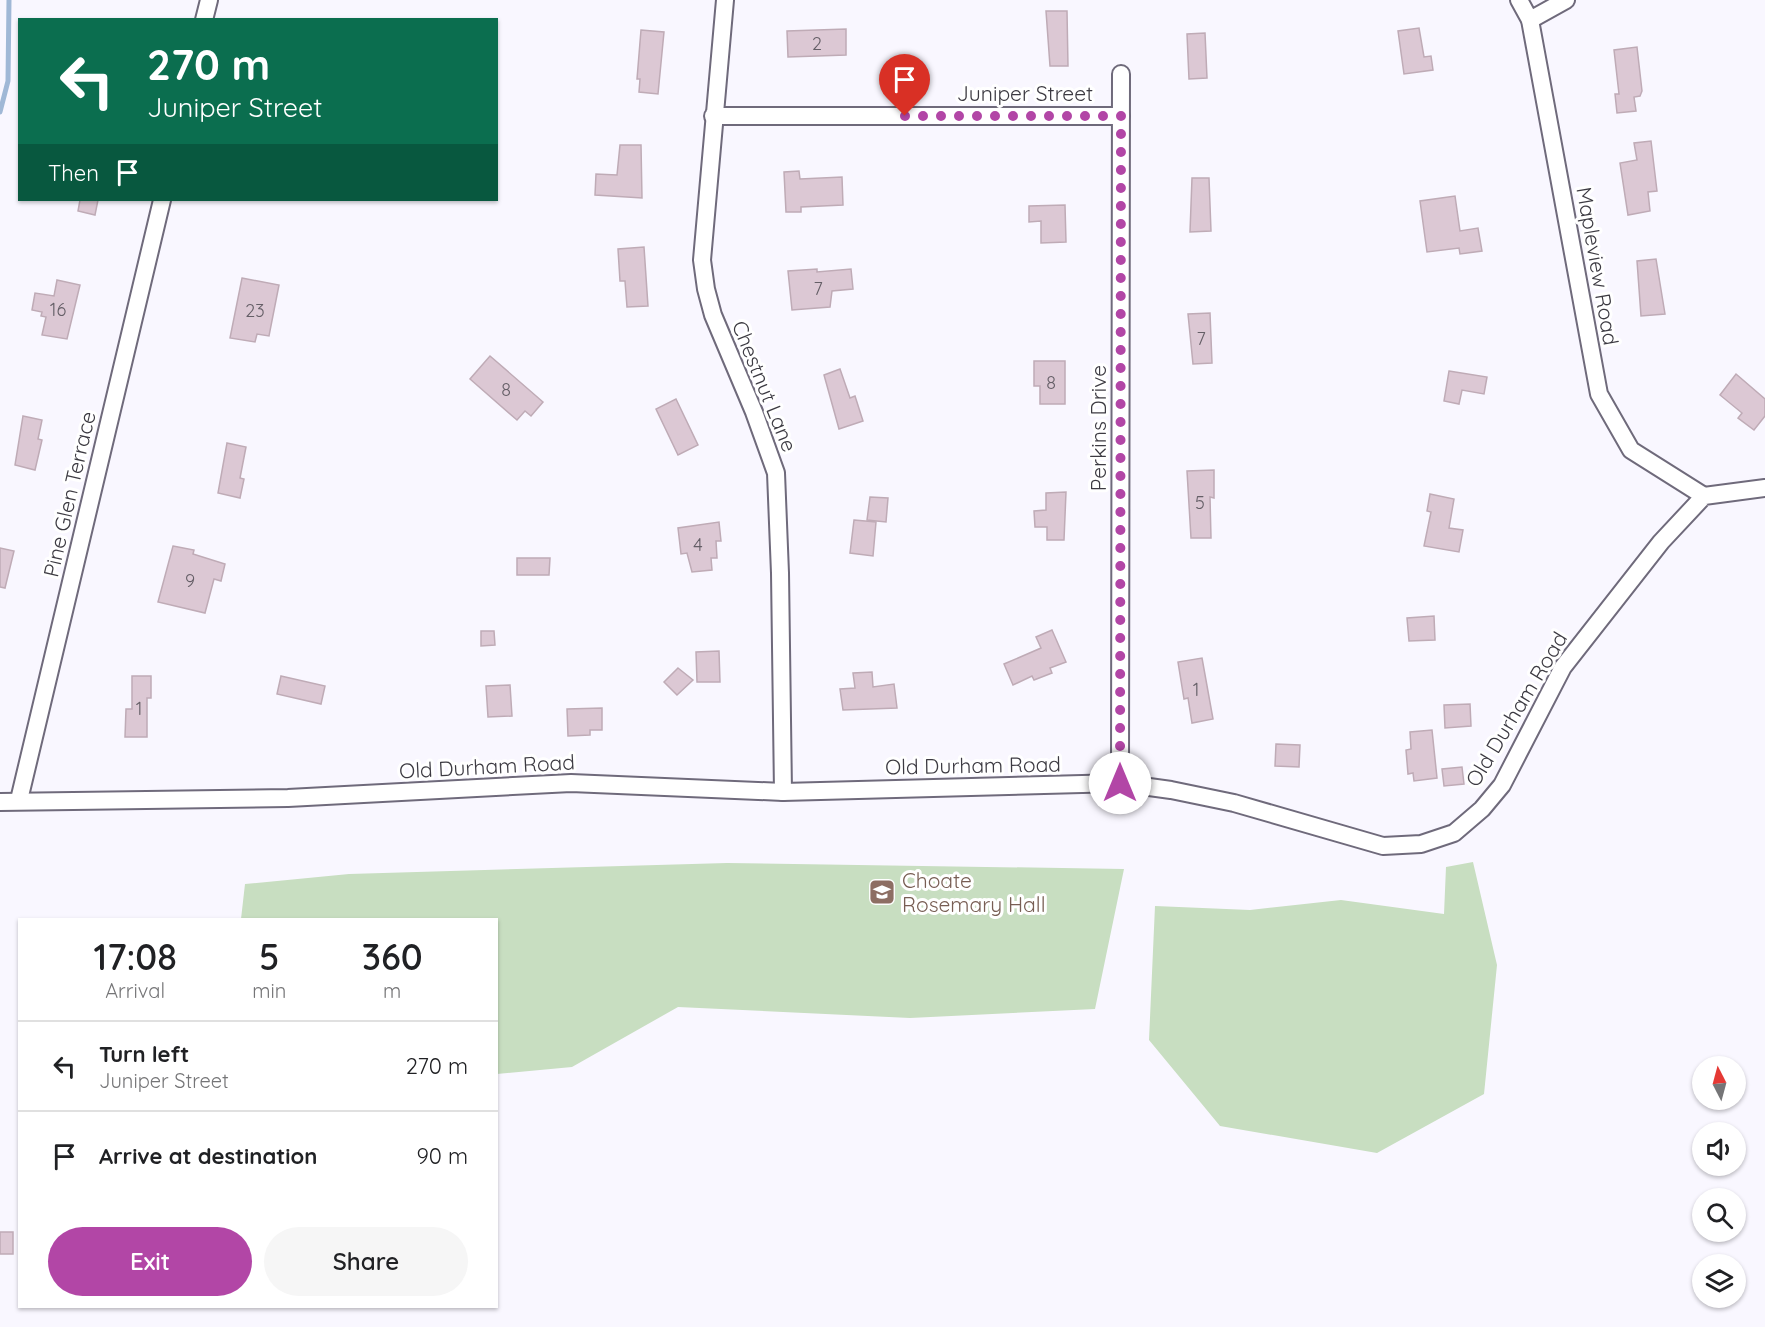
<!DOCTYPE html>
<style>
body{margin:0;font-family:Quicksand,sans-serif;background:#f6f6f6;color:#202124;height:100vh;display:flex;flex-direction:column;font-size:22px;white-space:nowrap}
*{box-sizing:border-box;margin:0}
p{font-size:20px;color:#757577}
.icon{flex:none;width:33px;height:33px;fill:none;stroke:currentColor;stroke-width:2;stroke-linecap:round;stroke-linejoin:round}
.map{position:relative;flex:1;overflow:hidden}
.side{position:absolute;left:18px;top:918px;width:480px;height:390px;display:flex;flex-direction:column;background:#fff;border-radius:0px;box-shadow:0 2px 4px #0004}
.side>*{flex:none}
.guide{position:absolute;left:18px;top:18px;width:480px;height:183px;border-radius:0px;box-shadow:0 2px 4px #0004;background:#0b6e4f;color:#fff;overflow:hidden}
.needle{width:39px;rotate:354deg}
.fabs{position:absolute;left:1692px;top:1056px;display:grid;gap:12px}
.fabs a{display:grid;place-items:center;width:54px;height:54px;border-radius:50%;background:#fff;box-shadow:0 2px 4px #0004;font-size:30px}
.pin{position:absolute;display:grid;place-items:center;width:51px;height:51px;color:#fff;margin:-62px -26px;border-radius:50% 50% 50% 0;rotate:-45deg;box-shadow:0 0 6px #0007}
.pin .icon{rotate:45deg}
.me{position:absolute;width:66px;margin:-33px;rotate:0deg;stroke-linejoin:round;filter:drop-shadow(0 0 4px #0008)}
.turn{display:flex;align-items:center;gap:21px;height:126px;padding:0 30px;font-size:27px}
.turn .icon{width:78px;height:78px;stroke-width:2.5}
.turn b{display:block;font-size:42px;line-height:51px}
.then{display:flex;align-items:center;height:57px;padding:0 30px;background:#0003;gap:12px;font-size:22px}
.eta{display:flex;justify-content:space-evenly;align-items:center;height:102px;text-align:center}
.eta b{font-size:36px;font-weight:600;line-height:42px}
.cta{display:flex;gap:12px;margin-top:auto;padding:12px 30px}
.cta a{flex:1;height:69px;border-radius:36px;background:#b246a6;color:#fff;font-size:24px;font-weight:600;line-height:69px;text-align:center}
.cta a+a{background:#f6f6f6;color:#202124}
ul{padding:0;list-style:none}
li{display:flex;align-items:center;gap:18px;height:90px;padding:0 30px;border-top:2px solid #e0e0e0}
li div{flex:1}
li b{display:block;font-size:22px}
li em{font-style:normal}
.map>svg:first-child{display:block}
.green{fill:#c8dec1}
.lines{fill:none;stroke-linecap:round;stroke-linejoin:round}
.stream{stroke:#a0b8d6;stroke-width:5}
.building{fill:#dcc8d4;stroke:#bfabb6;stroke-width:1.5}
.minor-casing{stroke:#6f6a7b;stroke-width:20}
.minor{stroke:#fff;stroke-width:16}
.route{stroke:#b246a6;stroke-width:10;stroke-dasharray:0 18}
.labels{text-anchor:middle;dominant-baseline:central;stroke-width:6;stroke-linejoin:round;paint-order:stroke}
.number-label{font-size:18px;fill:#645e66}
.street-label{font-size:21px;fill:#3c3a42;stroke:#fff}
.education-label{font-size:21px;fill:#785e54;stroke:#fff;text-anchor:start}
</style>
<div class="map">
<svg width="1765" height="1327" viewBox="0 0 1765 1327">
<rect width="100%" height="100%" fill="#f9f7ff"/>
<g class="green">
<polygon points="1473,862 1497,965 1484,1094 1377,1153 1220,1126 1149,1040 1155,906 1250,910 1341,900 1444,914 1446,867"/>
<polygon points="727,863 1124,869 1095,1009 910,1018 678,1007 572,1067 497,1074 496,920 241,919 245,884 349,874"/>
</g>
<g class="lines">
<polyline class="stream" points="0,112 8,81 9,0"/>
</g>
<g class="building">
<polygon points="1046,11 1067,11 1068,66 1050,66"/>
<polygon points="1419,28 1424,57 1431,56 1433,70 1404,74 1398,31"/>
<polygon points="846,29 846,55 788,57 787,31"/>
<polygon points="641,30 664,32 658,94 639,92 640,79 637,79"/>
<polygon points="1205,33 1207,78 1189,79 1187,34"/>
<polygon points="1637,47 1642,91 1640,96 1634,97 1636,111 1617,113 1615,94 1619,94 1614,50"/>
<polygon points="1651,141 1657,191 1648,192 1650,211 1628,215 1620,163 1637,160 1634,143"/>
<polygon points="620,145 641,145 642,198 595,195 596,174 617,175"/>
<polygon points="799,171 800,179 842,177 843,205 801,207 801,212 786,212 784,172"/>
<polygon points="1192,178 1209,178 1211,231 1190,232"/>
<polygon points="1455,196 1460,231 1478,228 1482,251 1460,254 1459,248 1427,252 1420,201"/>
<polygon points="80,200 98,200 95,215 78,211"/>
<polygon points="1065,205 1066,242 1041,243 1041,221 1029,222 1029,206"/>
<polygon points="644,247 648,306 627,307 625,281 620,281 618,249"/>
<polygon points="1656,259 1665,314 1641,316 1637,261"/>
<polygon points="817,269 817,272 851,269 853,289 832,291 830,307 792,310 788,271"/>
<polygon points="242,278 279,285 269,336 257,334 255,342 230,338"/>
<polygon points="57,280 80,285 67,339 42,335 46,317 41,316 42,312 32,310 35,293 54,296"/>
<polygon points="1210,313 1212,363 1193,364 1188,314"/>
<polygon points="490,356 543,402 531,416 525,411 517,420 470,379"/>
<polygon points="1034,361 1065,361 1065,404 1040,404 1040,386 1034,386"/>
<polygon points="840,369 850,398 855,396 863,421 839,429 824,375"/>
<polygon points="1449,371 1487,377 1484,394 1462,390 1459,404 1444,401"/>
<polygon points="1736,374 1765,399 1765,416 1754,430 1738,418 1742,413 1720,395"/>
<polygon points="676,399 698,445 678,455 656,409"/>
<polygon points="23,416 42,420 38,439 42,440 35,470 15,465"/>
<polygon points="227,443 246,447 240,478 244,479 240,498 218,493"/>
<polygon points="1214,470 1214,498 1210,497 1211,538 1191,538 1187,471"/>
<polygon points="1066,492 1064,540 1047,540 1047,527 1035,527 1034,511 1046,510 1046,493"/>
<polygon points="1430,494 1454,499 1449,528 1463,530 1459,552 1424,546 1431,512 1427,511"/>
<polygon points="870,497 888,498 886,522 867,520"/>
<polygon points="854,520 876,522 873,556 850,553"/>
<polygon points="719,522 721,541 716,541 717,558 711,558 712,570 692,572 687,553 681,554 678,528"/>
<polygon points="173,546 194,550 193,554 225,564 221,581 214,579 205,613 158,602"/>
<polygon points="0,548 14,551 5,588 0,587"/>
<polygon points="517,558 550,558 549,575 517,575"/>
<polygon points="1434,616 1435,640 1409,641 1407,618"/>
<polygon points="1052,630 1066,662 1050,668 1052,673 1034,680 1032,676 1013,685 1004,664 1041,648 1036,637"/>
<polygon points="481,631 494,631 495,645 481,646"/>
<polygon points="719,651 720,682 697,682 696,652"/>
<polygon points="1202,658 1213,719 1192,723 1188,698 1184,699 1178,662"/>
<polygon points="678,668 693,680 677,695 664,682"/>
<polygon points="872,672 873,687 894,684 897,708 843,710 840,689 855,688 853,673"/>
<polygon points="132,676 151,676 151,698 147,698 147,737 125,737 126,709 132,709"/>
<polygon points="281,676 325,686 321,704 277,694"/>
<polygon points="510,685 512,716 488,717 486,686"/>
<polygon points="1470,704 1471,726 1445,728 1444,705"/>
<polygon points="602,708 602,730 590,730 590,735 568,736 567,709"/>
<polygon points="1432,730 1437,778 1414,781 1413,773 1408,774 1406,750 1411,749 1410,732"/>
<polygon points="1276,744 1300,745 1299,767 1275,766"/>
<polygon points="1462,767 1464,784 1444,786 1442,769"/>
<rect x="0" y="1232" width="13" height="22"/>
</g>
<g class="lines">
<defs>
<g id="minor">
<polyline points="725,0 702,260 706,289 713,315 754,412 776,473 780,573 783,792"/>
<polyline points="1519,0 1530,20 1599,394 1631,450 1704,496"/>
<polyline points="204,20 209,0"/>
<polyline points="1530,20 1566,0"/>
<polyline points="713,116 1121,116"/>
<polyline points="1120,783 1121,74"/>
<polyline points="19,800 162,200"/>
<polyline points="0,802 288,798 571,783 783,792 1120,783 1171,790 1234,803 1383,846 1421,844 1454,833 1482,809 1502,785 1563,667 1661,542 1704,496 1765,488"/>
</g>
</defs>
<use href="#minor" class="minor-casing"/>
<use href="#minor" class="minor"/>
</g>
<g class="lines">
<polyline class="route" points="905,116 1121,116 1120,783"/>
</g>
<defs>
<symbol id="university-square" viewBox="-11 -11 22 22"><rect x="-9" y="-9" width="18" height="18" rx="4" fill="#8d6e63" stroke="#fff"/><path d="M0-5L7-2L0 1L-7-2ZM-4 1L0 2.5L4 1V4Q0 6-4 4Z" fill="#fff"/></symbol>
</defs>
<g fill-rule="evenodd">
<use href="#university-square" x="867" y="877" width="30" height="30"/>
</g>
<g class="labels">
<g class="number-label">
<text x="817" y="43">2</text>
<text x="818" y="288">7</text>
<text x="58" y="309">16</text>
<text x="255" y="310">23</text>
<text x="1201" y="338">7</text>
<text x="1051" y="382">8</text>
<text x="506" y="389">8</text>
<text x="1200" y="502">5</text>
<text x="698" y="544">4</text>
<text x="190" y="580">9</text>
<text x="1196" y="689">1</text>
<text x="139" y="708">1</text>
</g>
<g class="street-label">
<text x="1025" y="93">Juniper Street</text>
<text transform="translate(1598 266) rotate(80)">Mapleview Road</text>
<text transform="translate(765 386) rotate(68)">Chestnut Lane</text>
<text transform="translate(1098 428) rotate(-90)">Perkins Drive</text>
<text transform="translate(69 494) rotate(-77)">Pine Glen Terrace</text>
<text transform="translate(1516 709) rotate(-59)">Old Durham Road</text>
<text transform="translate(973 765) rotate(-1)">Old Durham Road</text>
<text transform="translate(487 766) rotate(-3)">Old Durham Road</text>
</g>
<g class="education-label">
<text x="902" y="880">Choate<tspan x="902" dy="24">Rosemary Hall</tspan></text>
</g>
</g>
</svg>
<div class="fabs">
<a><svg class="needle" viewBox="-14 -14 28 28"><path d="M0-13l5 13h-10z" fill="#e53935"/><path d="M0 13l5-13h-10z" fill="#757577"/></svg></a>
<a><svg class="icon" aria-label="sound" viewBox="0 0 24 24"><path d="M4 9h4l5-4v14l-5-4H4zM17 9q2 3 0 6"/></svg></a>
<a><svg class="icon" aria-label="search" viewBox="0 0 24 24"><circle cx="10" cy="10" r="6"/><path d="M15 15l6 6"/></svg></a>
<a><svg class="icon" aria-label="layers" viewBox="0 0 24 24"><path d="M12 4l9 5-9 5-9-5zM3 14l9 5 9-5"/></svg></a>
</div>
<div class="pin" style="left:905px;top:116px;background:#d93025"><svg class="icon" aria-label="arrive" viewBox="0 0 24 24"><path d="M6 21V4h12l-3 4 3 4H6"/></svg></div>
<svg class="me" style="left:1120px;top:783px" viewBox="-20 -20 40 40"><circle r="19" fill="#fff"/><path d="M0-13L10 11 0 6-10 11z" fill="#b246a6"/></svg>
<div class="guide">
<div class="turn"><svg class="icon" aria-label="left" viewBox="0 0 24 24"><path d="M17 20v-9H6M10 6l-5 5 5 5"/></svg><div><b>270 m</b>Juniper Street</div></div>
<div class="then">Then<svg class="icon" aria-label="arrive" viewBox="0 0 24 24"><path d="M6 21V4h12l-3 4 3 4H6"/></svg></div>
</div>
<section class="side">
<div class="eta">
<div><b>17:08</b><p>Arrival</p></div>
<div><b>5</b><p>min</p></div>
<div><b>360</b><p>m</p></div>
</div>
<ul>
<li><svg class="icon" aria-label="left" viewBox="0 0 24 24"><path d="M17 20v-9H6M10 6l-5 5 5 5"/></svg><div><b>Turn left</b><p>Juniper Street</p></div><em>270 m</em></li>
<li><svg class="icon" aria-label="arrive" viewBox="0 0 24 24"><path d="M6 21V4h12l-3 4 3 4H6"/></svg><div><b>Arrive at destination</b></div><em>90 m</em></li>
</ul>
<div class="cta"><a>Exit</a><a>Share</a></div>
</section>
</div>
